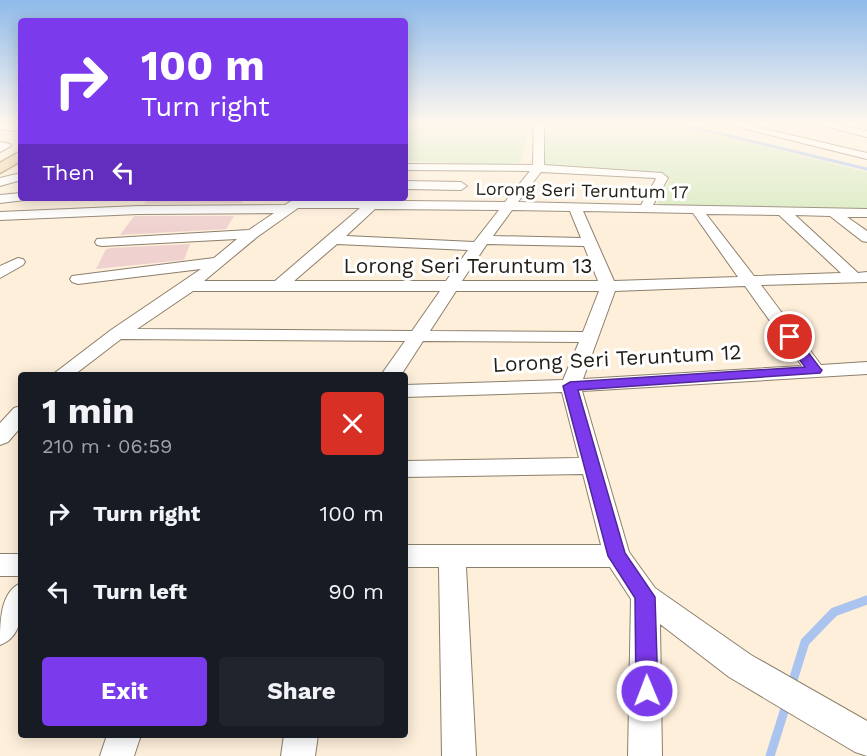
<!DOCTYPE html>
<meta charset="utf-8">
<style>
body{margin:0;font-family:"Work Sans",sans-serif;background:#20242c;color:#f1f3f6;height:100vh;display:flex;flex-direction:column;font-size:22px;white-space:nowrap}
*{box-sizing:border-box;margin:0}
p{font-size:20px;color:#9ea1a6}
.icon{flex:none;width:33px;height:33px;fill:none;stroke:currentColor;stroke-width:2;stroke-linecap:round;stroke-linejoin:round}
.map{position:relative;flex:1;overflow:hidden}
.sheet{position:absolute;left:18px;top:372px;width:390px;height:366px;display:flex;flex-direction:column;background:#171b24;border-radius:6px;box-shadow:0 3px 15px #0003}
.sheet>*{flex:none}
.hud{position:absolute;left:18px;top:18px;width:390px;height:183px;border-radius:6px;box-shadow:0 3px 15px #0003;background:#7c3aed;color:#fff;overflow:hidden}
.pin{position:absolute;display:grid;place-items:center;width:51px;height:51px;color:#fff;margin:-26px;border:3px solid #fff;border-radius:50%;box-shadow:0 2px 6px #0007}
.me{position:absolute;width:66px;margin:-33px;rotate:359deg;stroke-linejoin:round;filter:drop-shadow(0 0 4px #0008)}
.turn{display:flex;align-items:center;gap:21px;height:126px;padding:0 24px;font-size:27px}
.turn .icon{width:78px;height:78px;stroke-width:2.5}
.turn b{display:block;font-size:42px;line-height:51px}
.then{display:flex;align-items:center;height:57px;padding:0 24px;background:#0003;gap:12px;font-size:22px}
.round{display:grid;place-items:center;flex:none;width:63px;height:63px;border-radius:6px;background:#20242c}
.overview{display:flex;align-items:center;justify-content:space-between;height:102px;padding:0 24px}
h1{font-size:36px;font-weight:700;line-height:45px}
.button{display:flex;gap:12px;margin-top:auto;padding:12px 24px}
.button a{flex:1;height:69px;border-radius:6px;background:#7c3aed;color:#fff;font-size:24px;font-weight:700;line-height:69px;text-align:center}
.button a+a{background:#20242c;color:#f1f3f6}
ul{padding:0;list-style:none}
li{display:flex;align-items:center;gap:18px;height:78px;padding:0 24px}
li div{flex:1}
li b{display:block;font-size:22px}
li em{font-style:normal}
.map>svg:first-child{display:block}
.green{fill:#d8ebc2}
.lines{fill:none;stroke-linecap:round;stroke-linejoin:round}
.stream-far1{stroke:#aac3ef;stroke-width:3}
.stream{stroke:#aac3ef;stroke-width:9}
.building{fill:#efd2d0}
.minor-casing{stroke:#8c7f6c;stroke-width:2}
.major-casing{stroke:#9f8551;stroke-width:3}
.minor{fill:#fff;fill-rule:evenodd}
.major{fill:#eed7aa;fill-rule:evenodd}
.route{fill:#7c3aed;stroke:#51269a;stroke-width:1.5}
.labels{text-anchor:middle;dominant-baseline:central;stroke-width:6;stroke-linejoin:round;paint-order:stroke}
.far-street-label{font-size:18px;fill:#221d15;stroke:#fefffe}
.street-label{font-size:21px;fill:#221d15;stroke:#fefffe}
</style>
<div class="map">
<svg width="867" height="756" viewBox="0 0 867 756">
<rect width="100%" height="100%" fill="#feefda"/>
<g class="green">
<polygon points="405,122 529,122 521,162 500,165 405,161"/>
<polygon points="546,122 665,122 867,172 867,209 656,205 670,180 667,175 658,172 549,168 544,165"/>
</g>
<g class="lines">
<polyline class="stream-far1" points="672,122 867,169"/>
<g class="stream">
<polyline points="791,687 805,642 834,612 867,600"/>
<polyline points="770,756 787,702"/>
</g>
</g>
<g class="building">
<polygon points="149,198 245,198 242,203 144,204"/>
<polygon points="134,216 234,216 226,229 120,235"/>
<polygon points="190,244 184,260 96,269 106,249 110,248"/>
</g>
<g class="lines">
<defs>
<g id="minor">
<path d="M534,122H544V165L662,173L668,178L653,205L867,209V217H847L867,231V242L862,241L830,216L795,215L858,273L867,272V282L761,285L821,365L867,362V374L582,391L629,552L655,588L751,655L867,721V756L855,752L729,677L660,624L662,756H628L631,599L610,567H466L476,756H442L439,567H405V545H601L583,474L405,477V461L579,458L562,392L405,397V385L563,380L579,342L423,341L401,375H381L405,341L121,339L74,375H52L111,330L201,269L78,284L72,282L70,279L72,276L214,258L237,239L102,246L97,245L95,242L97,239L249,230L274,213L138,214L0,220V212L138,206L285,205L296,198H310L309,200L505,202L530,171L405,170V164L533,165ZM541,172L655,178L656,179L641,205L518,202ZM298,208H360L275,281H204L257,237ZM375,209L499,210L474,242L346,236ZM512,210L570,211L581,238L493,236ZM583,211L693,213L738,277L614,281ZM706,214L779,215L841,273L754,276ZM337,244L468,250L446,281H294ZM487,244L584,246L598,281H462ZM745,286L802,366L583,379L615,291ZM193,291H440L412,331L137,329ZM456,291H599L583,332L430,331Z"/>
<polygon points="718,122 736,122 867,153 867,159"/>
<polygon points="810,122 829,122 867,131 867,137"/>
<polygon points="0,123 21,126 21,132 0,129"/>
<polygon points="0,142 10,144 11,146 0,152"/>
<polygon points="21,173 21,180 0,186 0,178"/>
<polygon points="405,181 461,182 467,186 461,190 405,189"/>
<polygon points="21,193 21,198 27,198 25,200 0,203 0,195"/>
<polygon points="18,258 23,259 25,262 23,265 0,278 0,266"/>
<polygon points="21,406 21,427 8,442 0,445 0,423 14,408"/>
<rect x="0" y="554" width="21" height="22"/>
<path d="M21,583C21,606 26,635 0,645C0,622 0,592 21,583Z"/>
<polygon points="107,735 141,735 134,756 100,756"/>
<polygon points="284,735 318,735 315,756 281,756"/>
</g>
<polygon id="major" points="21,151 21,161 0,173 0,163"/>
</defs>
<use href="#minor" class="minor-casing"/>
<use href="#major" class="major-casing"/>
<use href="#minor" class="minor"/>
<use href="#major" class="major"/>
</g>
<linearGradient id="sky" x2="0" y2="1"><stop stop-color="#8fbaeb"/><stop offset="0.54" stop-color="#fff8ee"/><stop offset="1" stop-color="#fff8ee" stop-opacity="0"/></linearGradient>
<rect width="867" height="228" fill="url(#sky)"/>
<polygon class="route" points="790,333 794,334 820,368 822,370 820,373 578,390 625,553 655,597 658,691 655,699 647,702 639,699 636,691 635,598 608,556 563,386 570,382 805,367 783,337"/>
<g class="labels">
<g class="far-street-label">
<text transform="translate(582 190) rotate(1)">Lorong Seri Teruntum 17</text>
</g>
<g class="street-label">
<text x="468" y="265">Lorong Seri Teruntum 13</text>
<text transform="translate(617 358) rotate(-3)">Lorong Seri Teruntum 12</text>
</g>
</g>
</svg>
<div class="pin" style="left:790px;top:337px;background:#d93025"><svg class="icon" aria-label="arrive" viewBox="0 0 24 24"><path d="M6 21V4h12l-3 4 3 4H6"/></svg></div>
<svg class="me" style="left:647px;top:691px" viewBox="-20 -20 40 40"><circle r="17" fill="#7c3aed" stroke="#fff" stroke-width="3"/><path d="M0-11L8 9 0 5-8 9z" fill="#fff"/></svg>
<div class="hud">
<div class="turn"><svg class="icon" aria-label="right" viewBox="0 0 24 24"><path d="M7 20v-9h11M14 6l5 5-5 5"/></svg><div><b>100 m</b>Turn right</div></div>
<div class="then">Then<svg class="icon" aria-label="left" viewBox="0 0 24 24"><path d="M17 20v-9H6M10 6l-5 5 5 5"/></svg></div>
</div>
<section class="sheet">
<div class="overview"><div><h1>1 min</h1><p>210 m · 06:59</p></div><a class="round" style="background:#d93025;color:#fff"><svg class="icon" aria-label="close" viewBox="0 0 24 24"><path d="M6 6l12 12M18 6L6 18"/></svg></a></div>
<ul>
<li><svg class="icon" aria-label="right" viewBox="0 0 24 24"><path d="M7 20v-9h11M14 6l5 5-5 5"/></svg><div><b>Turn right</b></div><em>100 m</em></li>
<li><svg class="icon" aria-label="left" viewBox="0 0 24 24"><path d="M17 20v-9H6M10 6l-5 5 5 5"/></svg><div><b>Turn left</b></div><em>90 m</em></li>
</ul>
<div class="button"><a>Exit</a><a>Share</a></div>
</section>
</div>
